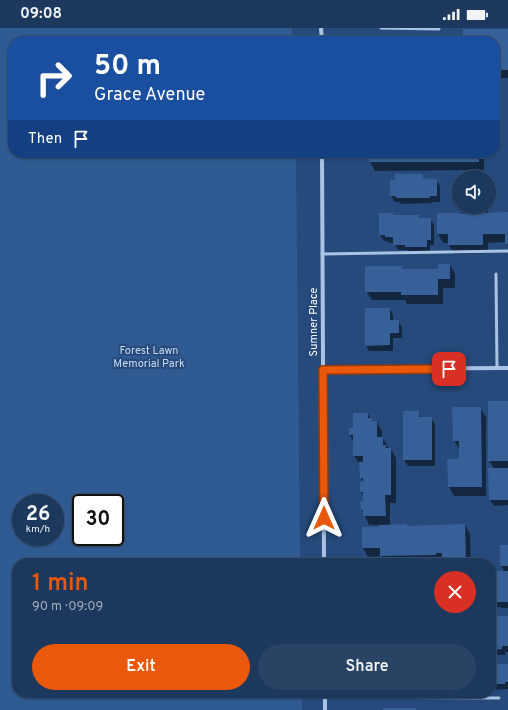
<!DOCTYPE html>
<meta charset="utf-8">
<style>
body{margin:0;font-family:Overpass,sans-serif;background:#294365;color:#f1f3f6;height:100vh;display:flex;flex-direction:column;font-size:15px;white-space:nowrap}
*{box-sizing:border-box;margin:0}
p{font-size:13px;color:#a0acbb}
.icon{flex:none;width:22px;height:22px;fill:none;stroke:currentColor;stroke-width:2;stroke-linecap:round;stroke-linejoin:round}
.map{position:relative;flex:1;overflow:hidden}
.sheet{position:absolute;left:12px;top:530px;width:484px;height:140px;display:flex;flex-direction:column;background:#1c385c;border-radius:16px;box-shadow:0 1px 3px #0004,0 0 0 1px #3a5272}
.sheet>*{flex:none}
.guide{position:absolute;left:8px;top:8px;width:492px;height:122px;border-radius:16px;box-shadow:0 1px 3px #0004,0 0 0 1px #3a5272;background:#1a4fa0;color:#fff;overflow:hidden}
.tools{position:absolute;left:452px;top:142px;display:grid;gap:8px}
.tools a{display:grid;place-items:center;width:44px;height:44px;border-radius:50%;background:#1c385c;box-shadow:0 1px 3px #0004,0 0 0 1px #3a5272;font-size:20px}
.speed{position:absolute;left:12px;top:466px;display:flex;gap:8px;font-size:20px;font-weight:700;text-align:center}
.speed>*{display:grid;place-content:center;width:52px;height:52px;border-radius:50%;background:#1c385c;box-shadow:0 1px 3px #0004,0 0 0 1px #3a5272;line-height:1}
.speed small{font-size:10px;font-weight:400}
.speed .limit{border:2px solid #111;border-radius:6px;background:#fff;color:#111}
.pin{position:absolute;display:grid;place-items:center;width:34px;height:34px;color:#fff;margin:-17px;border-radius:8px;box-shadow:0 2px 6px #0006}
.me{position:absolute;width:44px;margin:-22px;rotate:0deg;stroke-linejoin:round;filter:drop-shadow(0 0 3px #0008)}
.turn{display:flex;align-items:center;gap:14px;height:84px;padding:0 20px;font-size:18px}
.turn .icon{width:52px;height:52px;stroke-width:2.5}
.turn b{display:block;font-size:28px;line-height:34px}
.then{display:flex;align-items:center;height:38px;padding:0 20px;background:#0003;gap:8px;font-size:15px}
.round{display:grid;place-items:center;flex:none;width:42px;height:42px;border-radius:21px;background:#294365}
.overview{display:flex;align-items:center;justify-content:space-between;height:68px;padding:0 20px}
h1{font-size:24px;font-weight:600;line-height:30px;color:#ea580c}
.cta{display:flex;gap:8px;margin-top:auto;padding:8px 20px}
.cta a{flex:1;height:46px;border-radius:24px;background:#ea580c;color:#fff;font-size:16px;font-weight:600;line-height:46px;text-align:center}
.cta a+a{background:#294365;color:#f1f3f6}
.status{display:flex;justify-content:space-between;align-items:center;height:28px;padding:0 20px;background:#1c385c;direction:ltr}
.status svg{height:11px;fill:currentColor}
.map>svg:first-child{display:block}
.green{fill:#305b92;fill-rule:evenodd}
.shadow{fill:#0007}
.building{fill:#366097}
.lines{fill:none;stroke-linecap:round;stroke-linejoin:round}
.service{stroke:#a9c3e4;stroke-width:3}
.minor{stroke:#a9c3e4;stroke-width:4}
.route-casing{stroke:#983908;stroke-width:10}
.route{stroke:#ea580c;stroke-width:7}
.labels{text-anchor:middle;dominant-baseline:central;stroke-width:4;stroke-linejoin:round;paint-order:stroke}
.street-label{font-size:11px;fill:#fff;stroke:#254a7b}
.park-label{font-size:11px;fill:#cbddf3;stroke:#254a7b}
</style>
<div class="status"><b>09:08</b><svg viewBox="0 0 49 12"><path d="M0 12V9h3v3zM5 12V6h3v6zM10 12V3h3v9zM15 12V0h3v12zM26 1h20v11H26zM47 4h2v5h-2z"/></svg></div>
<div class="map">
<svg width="508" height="682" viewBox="0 0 508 682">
<rect width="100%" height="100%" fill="#254a7b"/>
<path class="green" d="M0,0H292L293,13H13V125H296L300,535H17V665H302V682H0ZM21,475H55V509H21ZM81,475H115V509H81Z"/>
<g class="shadow">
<polygon points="508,2 508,50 495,50 495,13 464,13"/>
<polygon points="370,125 484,125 484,142 375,143 370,134"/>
<polygon points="422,147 424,151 436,152 440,158 440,174 432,174 432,175 401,176 400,174 395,174 391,168 391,153"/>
<polygon points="459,179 488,179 488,186 508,185 508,219 506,214 488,215 488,225 454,226 449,217 449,215 443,215 438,206 438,186 474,187 474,185 463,185"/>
<polygon points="380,186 393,186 394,188 418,188 420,191 430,191 434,197 434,217 430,217 430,224 409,224 408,222 398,222 394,215 389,215 388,213 384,213 380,207"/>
<polygon points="450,237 455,246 455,260 443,260 443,276 407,276 405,272 372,272 366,263 401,239 403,242 439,242"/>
<polygon points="390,281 393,287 393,293 398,293 402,299 402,310 393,310 393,323 369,323 366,317"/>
<polygon points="508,374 508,477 494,478 490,472 494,441 489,432"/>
<polygon points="480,380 486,389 486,468 454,468 449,459 448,432 460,432 460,421 459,421 454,412"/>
<polygon points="404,384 418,384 421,390 431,390 435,396 435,438 408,438 404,432"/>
<polygon points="368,386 373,394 377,394 382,403 382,410 383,410 388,419 388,421 391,421 396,430 396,475 390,475 390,498 407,499 465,497 470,506 471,535 443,535 443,534 440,534 440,535 386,535 382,528 368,529 363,520 380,500 380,497 369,497 362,482 361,474 364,474 364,468 361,464 364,455 361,450 360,437 354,428 354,415 350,407 350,401 354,401"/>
<polygon points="501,518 508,518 508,580 501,580 501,579 491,579 491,544 505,544 501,538"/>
<polygon points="491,589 508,589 508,624 505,624 505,627 498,627 496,624 491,624"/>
<polygon points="491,637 508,637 508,661 491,662"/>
<polygon points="385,665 434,665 434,667 386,667"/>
<polygon points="444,665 487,665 488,667 446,669"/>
</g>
<g class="building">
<polygon points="463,1 508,1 508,42 495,42 495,13 463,13"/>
<rect x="369" y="125" width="110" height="9"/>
<polygon points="395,146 423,146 423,150 437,151 437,168 430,168 430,170 396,170 396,168 390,168 390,152 395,152"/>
<polygon points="508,184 508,216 505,216 505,206 483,206 483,217 448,217 448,206 437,206 437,185 458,185 458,186 473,186 473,185"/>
<polygon points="379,185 393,185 393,187 419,187 419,190 431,190 431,212 427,212 427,219 405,219 405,217 393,217 393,209 385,209 385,207 379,207"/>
<polygon points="438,236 450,236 450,251 438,251 438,267 401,267 401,264 365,264 365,238 402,238 402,241 438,241"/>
<polygon points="365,280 390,280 390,292 399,292 399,305 390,305 390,317 365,318"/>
<rect x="488" y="373" width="20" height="60"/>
<polygon points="452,379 481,379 482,459 448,459 447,431 459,431 459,413 453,413"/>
<polygon points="403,383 419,383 419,389 432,389 432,432 403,432"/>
<polygon points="353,385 368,385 368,390 372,390 372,393 377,393 377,409 383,409 383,417 386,417 386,420 391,420 391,467 385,467 386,488 363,488 363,482 361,482 360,473 363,473 363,464 360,464 360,454 363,454 363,450 360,450 359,434 363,434 363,428 353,428 353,407 349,407 349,400 353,400"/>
<polygon points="488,440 508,440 508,472 489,472"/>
<polygon points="407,496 407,498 465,496 466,535 442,535 442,525 436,525 436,527 380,528 380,520 362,520 362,499 379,499 379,497"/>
<rect x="500" y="517" width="8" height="21"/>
<polygon points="491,543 508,543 508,574 497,574 497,573 491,573"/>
<polygon points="491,588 508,588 508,618 502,618 502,621 493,622 493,619 491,619"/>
<polygon points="491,636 508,636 508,654 505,654 505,656 491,656"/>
<rect x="383" y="680" width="33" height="2"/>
</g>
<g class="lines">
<g class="service">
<polyline points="381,0 439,1"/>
<polyline points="322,226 508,223"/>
<polyline points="496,246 497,340"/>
<polyline points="325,669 499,670"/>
</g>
<g class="minor">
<polyline points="321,0 322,13"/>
<polyline points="322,125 324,535"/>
<polyline points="323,341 508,340"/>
<polyline points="325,665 325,682"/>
</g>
</g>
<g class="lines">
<defs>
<polyline id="route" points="324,490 323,342 449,341"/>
</defs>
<use href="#route" class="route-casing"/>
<use href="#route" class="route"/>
</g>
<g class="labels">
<g class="street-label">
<text transform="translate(314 294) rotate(-90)">Sumner Place</text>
</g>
<g class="park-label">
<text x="149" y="323">Forest Lawn<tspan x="149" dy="13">Memorial Park</tspan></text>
</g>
</g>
</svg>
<div class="tools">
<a><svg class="icon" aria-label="sound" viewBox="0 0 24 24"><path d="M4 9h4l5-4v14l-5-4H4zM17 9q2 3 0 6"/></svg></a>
</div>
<div class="speed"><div>26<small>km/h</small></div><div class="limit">30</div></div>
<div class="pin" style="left:449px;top:341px;background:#d93025"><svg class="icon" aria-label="arrive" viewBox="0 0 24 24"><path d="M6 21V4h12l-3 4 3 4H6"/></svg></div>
<svg class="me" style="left:324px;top:490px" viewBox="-20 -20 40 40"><path d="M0-17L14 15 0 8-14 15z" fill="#ea580c" stroke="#fff" stroke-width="4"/></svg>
<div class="guide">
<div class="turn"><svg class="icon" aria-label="right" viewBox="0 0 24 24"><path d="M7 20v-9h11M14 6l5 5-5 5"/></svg><div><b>50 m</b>Grace Avenue</div></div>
<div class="then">Then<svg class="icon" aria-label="arrive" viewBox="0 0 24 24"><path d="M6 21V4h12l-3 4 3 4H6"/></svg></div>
</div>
<section class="sheet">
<div class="overview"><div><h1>1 min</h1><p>90 m · 09:09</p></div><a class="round" style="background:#d93025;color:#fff"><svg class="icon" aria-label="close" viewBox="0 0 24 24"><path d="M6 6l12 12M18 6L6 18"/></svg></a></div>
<div class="cta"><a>Exit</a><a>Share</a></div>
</section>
</div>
